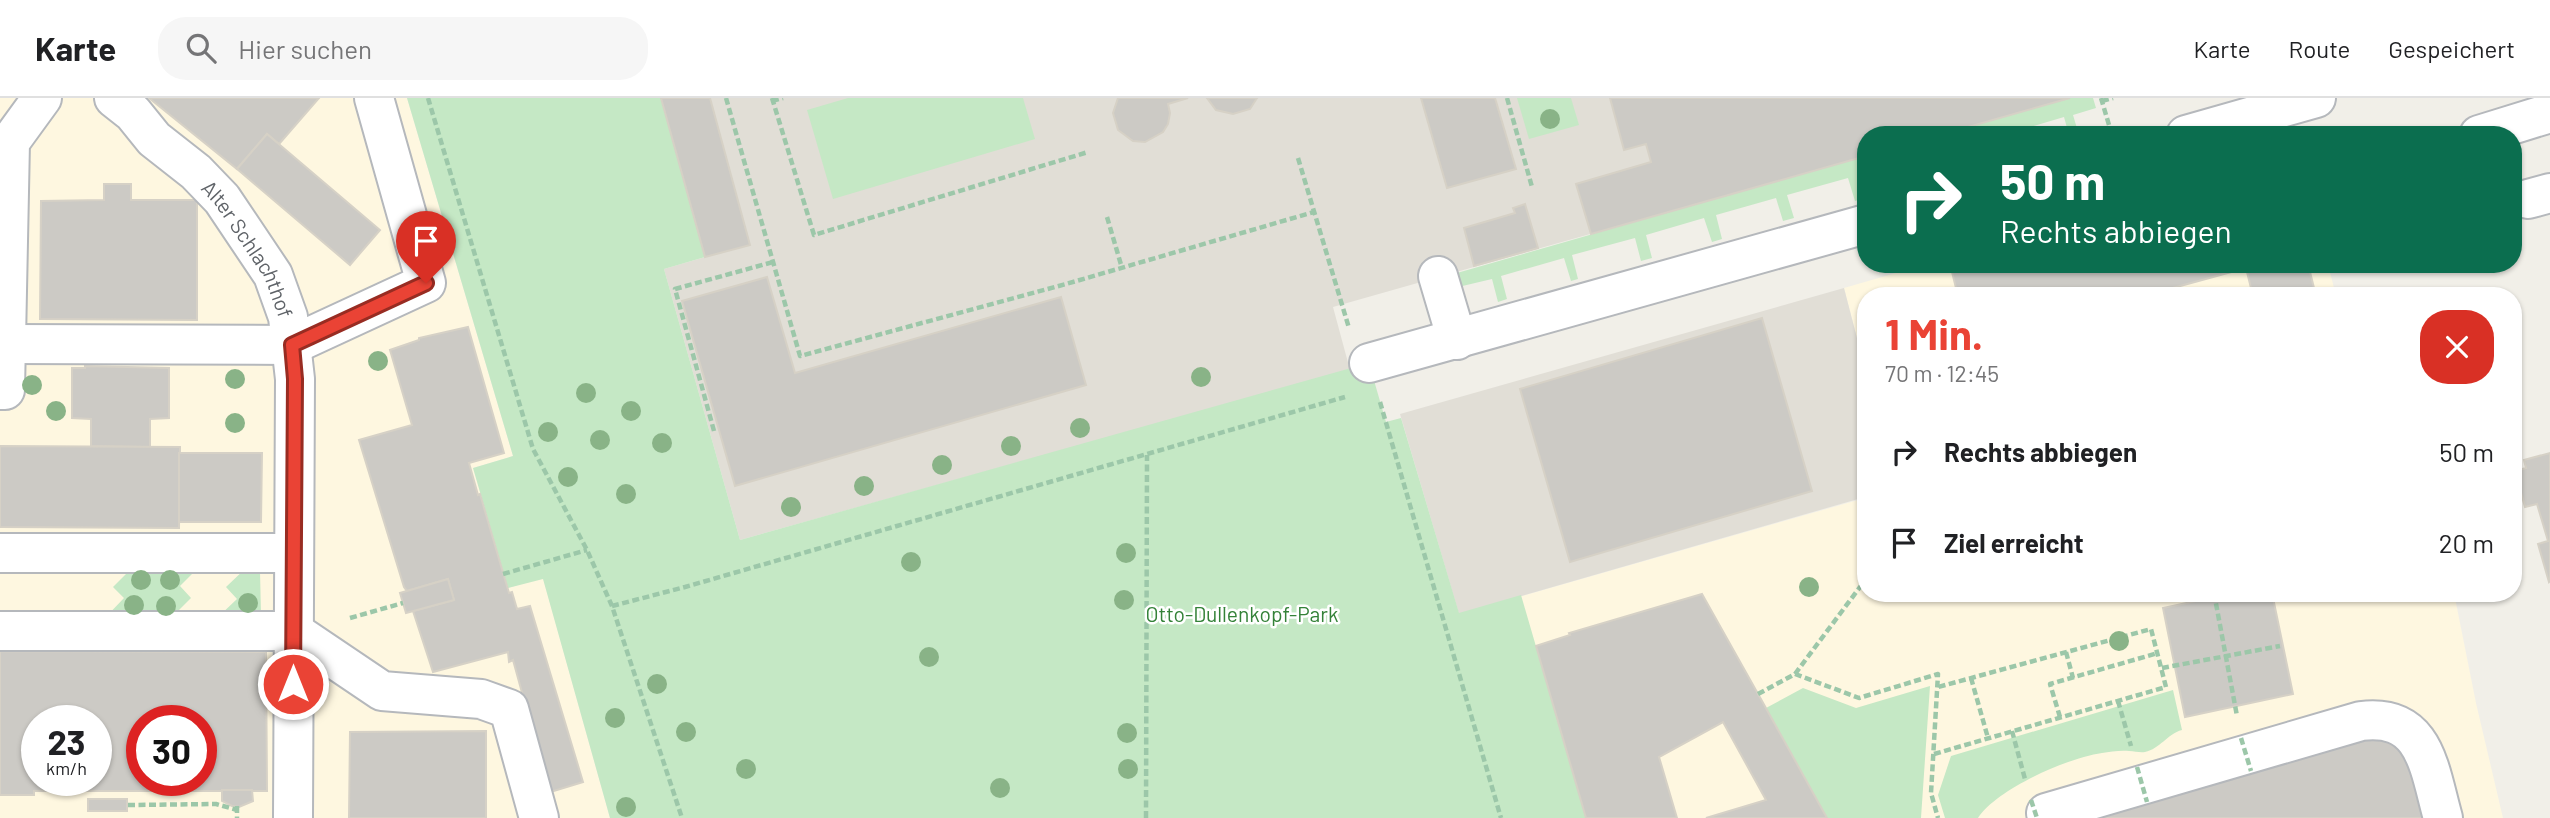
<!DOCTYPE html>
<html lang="de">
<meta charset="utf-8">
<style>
body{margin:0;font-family:Barlow,sans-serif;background:#f6f6f6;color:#202124;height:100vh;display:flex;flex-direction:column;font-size:26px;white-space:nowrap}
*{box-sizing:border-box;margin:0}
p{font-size:23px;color:#757577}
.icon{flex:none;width:38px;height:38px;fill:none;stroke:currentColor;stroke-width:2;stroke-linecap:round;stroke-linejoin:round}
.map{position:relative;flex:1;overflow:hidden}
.drawer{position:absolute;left:1857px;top:189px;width:665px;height:315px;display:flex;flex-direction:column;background:#fff;border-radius:28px;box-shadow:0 2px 5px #0004}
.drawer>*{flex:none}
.top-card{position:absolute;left:1857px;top:28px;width:665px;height:147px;border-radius:28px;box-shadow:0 2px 5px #0004;background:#0b6e4f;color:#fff;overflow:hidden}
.speed{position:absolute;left:21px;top:607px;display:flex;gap:14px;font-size:35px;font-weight:700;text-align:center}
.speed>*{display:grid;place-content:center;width:91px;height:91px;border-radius:50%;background:#fff;box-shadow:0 2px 5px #0004;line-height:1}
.speed small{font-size:18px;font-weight:400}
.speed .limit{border:10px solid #d22;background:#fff;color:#111}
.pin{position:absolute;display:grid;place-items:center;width:60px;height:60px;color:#fff;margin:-72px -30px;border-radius:50% 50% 50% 0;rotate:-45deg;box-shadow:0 0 7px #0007}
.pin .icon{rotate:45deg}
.me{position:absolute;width:77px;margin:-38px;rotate:0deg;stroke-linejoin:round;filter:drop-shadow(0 0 5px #0008)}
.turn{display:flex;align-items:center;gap:24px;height:147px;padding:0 28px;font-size:32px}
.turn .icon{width:91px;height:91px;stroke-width:2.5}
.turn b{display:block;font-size:49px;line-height:60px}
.round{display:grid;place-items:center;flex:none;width:74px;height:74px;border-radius:28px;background:#f6f6f6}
.headline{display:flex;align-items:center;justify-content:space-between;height:119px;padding:0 28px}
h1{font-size:42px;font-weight:700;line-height:52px;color:#ea4335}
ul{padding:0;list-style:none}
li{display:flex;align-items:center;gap:21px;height:91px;padding:0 28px}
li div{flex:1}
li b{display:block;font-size:26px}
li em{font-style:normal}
header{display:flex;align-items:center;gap:42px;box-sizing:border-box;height:98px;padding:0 35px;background:#fff;border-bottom:2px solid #e0e0e0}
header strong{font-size:33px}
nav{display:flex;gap:38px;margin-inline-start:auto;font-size:24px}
.search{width:490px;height:63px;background:#f6f6f6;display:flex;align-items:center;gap:18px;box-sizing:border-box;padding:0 24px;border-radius:28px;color:#757577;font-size:26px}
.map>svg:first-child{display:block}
.commercial{fill:#fef7e0;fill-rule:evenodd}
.education{fill:#e1ded6}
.green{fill:#c5e8c5}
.building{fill:#cccac5;stroke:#d6d1c6;stroke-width:2;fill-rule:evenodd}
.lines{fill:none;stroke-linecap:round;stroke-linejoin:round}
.minor-casing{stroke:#b5b8bc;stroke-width:42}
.path{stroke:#9cc7a9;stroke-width:4.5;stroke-dasharray:7 3.5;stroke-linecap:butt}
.minor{stroke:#fff;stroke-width:38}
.path-bridge{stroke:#9cc7a9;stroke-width:4.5;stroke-dasharray:7 3.5;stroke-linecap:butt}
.tree{fill:#89b387}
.route-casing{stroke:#982c22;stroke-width:18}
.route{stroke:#ea4335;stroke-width:12}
.labels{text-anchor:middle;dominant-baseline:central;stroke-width:5;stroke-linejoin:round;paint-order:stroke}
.street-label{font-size:21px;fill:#5f6368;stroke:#fff}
.park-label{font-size:21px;fill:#348238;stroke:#fff}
</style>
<header>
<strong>Karte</strong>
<div class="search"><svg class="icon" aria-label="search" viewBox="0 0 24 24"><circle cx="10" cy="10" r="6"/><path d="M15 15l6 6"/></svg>Hier suchen</div>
<nav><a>Karte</a><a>Route</a><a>Gespeichert</a></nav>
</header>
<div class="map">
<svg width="2550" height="720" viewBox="0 0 2550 720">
<rect width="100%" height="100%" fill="#f1efe8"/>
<g class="commercial">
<path d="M0,0H407L513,358L473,370L508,490L543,480L610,720H0ZM37,623H96V682H37ZM142,623H201V682H142Z"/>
<polygon points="1927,166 2328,166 2336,198 1866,198 1865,271 1844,190"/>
<polygon points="1865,400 1866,495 2454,495 2476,605 2503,720 1519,720 1459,516"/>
</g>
<g class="education">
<polygon points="661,0 2070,0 1866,37 1865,58 1333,209 1350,272 740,442 664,171 705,159"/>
<polygon points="1844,190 1865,271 1865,399 1459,516 1400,316"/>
</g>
<g class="green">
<polygon points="407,0 661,0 705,159 664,171 740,442 1369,265 1386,324 1401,320 1459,515 1521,497 1586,720 610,720 543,481 508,490 473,370 513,358"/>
<polygon points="848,0 1023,0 1035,41 833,101 807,12"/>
<polygon points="1517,0 1571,0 1579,27 1529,41"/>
<polygon points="2070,0 2093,0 2096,10 2073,17 2079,37 2069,37 2064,19 2003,37 1940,37"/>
<polygon points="1865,58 1865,75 1859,77 1865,100 1855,103 1848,80 1787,97 1794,120 1783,123 1776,100 1716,117 1722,141 1712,144 1704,120 1646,137 1652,160 1641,163 1635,140 1572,157 1578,181 1571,183 1564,160 1501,178 1507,201 1498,204 1492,181 1454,190 1450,177"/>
<polygon points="200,468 180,488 191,500 170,521 104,521 124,500 113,489 133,469"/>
<polygon points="247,469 260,473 261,517 216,521 237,501 226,489"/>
<polygon points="1930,588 1921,720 1827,720 1766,610 1803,590 1856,610"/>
<path d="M2173,592L2182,632C2167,636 2160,651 2145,654C2140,655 2135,653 2129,653C2120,652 2110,654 2102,655C2067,660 1997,691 1978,720H1945L1938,697L1951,658Z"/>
</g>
<g class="building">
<polygon points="149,0 319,0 279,46 267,36 237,71"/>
<polygon points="661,0 710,0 750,147 705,159"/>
<polygon points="1118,0 1188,0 1168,6 1170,15 1168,26 1163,34 1145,44 1133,43 1118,32 1113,15"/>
<polygon points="1207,0 1257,0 1250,11 1233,16 1216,12"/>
<polygon points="1421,0 1495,0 1516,71 1447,90"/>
<polygon points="1610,0 2070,0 1940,37 1866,37 1866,58 1591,136 1576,86 1651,64 1646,46 1624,52"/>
<polygon points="267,36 380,132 350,167 237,71"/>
<polygon points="104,86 131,86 131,102 197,102 197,222 40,221 41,103 104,102"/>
<polygon points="1525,106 1538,150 1474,168 1464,130 1515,115 1513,110"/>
<polygon points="1950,166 2308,166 2316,198 2253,198 2246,170 2151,196 2152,198 1958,198"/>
<polygon points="767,179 795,275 1061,199 1086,287 735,388 682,203"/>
<polygon points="1762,220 1812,393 1570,464 1520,291"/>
<polygon points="468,229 504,355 469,365 478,397 480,396 509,495 512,494 517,511 530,508 583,684 544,696 529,620 513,562 509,564 508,554 433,574 413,513 454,502 448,481 407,493 404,489 359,342 412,327 390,252 419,242 419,240"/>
<polygon points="85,268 169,270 169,320 150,321 150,349 91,348 91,321 72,320 72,270 85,270"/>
<polygon points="0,348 180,349 179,430 0,429"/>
<polygon points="179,355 262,355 261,424 179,424"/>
<polygon points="2550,355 2550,483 2549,484 2538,446 2548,443 2537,406 2525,409 2515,373 2526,370 2524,362"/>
<polygon points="448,481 454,502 406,515 400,495"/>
<polygon points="2233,495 2272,495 2293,596 2185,619 2163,510"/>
<polygon points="1702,496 1762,603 1827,720 1706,720 1766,702 1723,624 1659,659 1677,720 1586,720 1536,548 1570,537 1569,535"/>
<path d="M0,553L266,554L267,693H34V697H0ZM37,623H96V682H37ZM142,623H201V682H142Z"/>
<polygon points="486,633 486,720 349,720 350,634"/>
<polygon points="2368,640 2392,644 2404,652 2427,720 2091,720"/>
<polygon points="222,692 252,692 253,703 239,709 232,708 222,703"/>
<rect x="88" y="701" width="39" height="12"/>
</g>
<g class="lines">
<defs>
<g id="minor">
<path id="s1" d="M114,0L133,15L154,41L196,74L222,101L273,177L288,219L295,281L293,720"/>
<polyline points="2186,37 2316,0"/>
<polyline points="2479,37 2550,15"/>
<polyline points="2528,101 2550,95"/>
<polyline points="1438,178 1457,242"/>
<polyline points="6,246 292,247 426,185 374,0"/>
<polyline points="1369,265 1866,126"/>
<polyline points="0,292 5,292 10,44 42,0"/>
<polyline points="0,455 293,455"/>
<polyline points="0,533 293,533 382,593 481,601 509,611 539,720"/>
<path d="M2046,715L2361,623C2426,615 2429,671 2443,720"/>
</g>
</defs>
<use href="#minor" class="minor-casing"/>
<g class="path">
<polyline points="428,0 533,351 587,452 612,508 682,720"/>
<polyline points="726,0 800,258 1066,186 1314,114"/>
<polyline points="772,0 814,137 1088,54"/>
<polyline points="1507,0 1532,89"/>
<polyline points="2101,0 2112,37"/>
<polyline points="772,3 783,0"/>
<polyline points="2102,3 2113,0"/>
<polyline points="1298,60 1349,230"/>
<polyline points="1107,119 1122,170"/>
<polyline points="1380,304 1501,720"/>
<polyline points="714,333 675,191 773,164"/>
<polyline points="503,476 587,452"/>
<polyline points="2214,495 2237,618"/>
<polyline points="612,508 685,489 1345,299"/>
<polyline points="350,520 403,505"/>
<polyline points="2066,554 2073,580"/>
<polyline points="2162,570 2280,548"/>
<polyline points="1795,576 1866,481"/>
<polyline points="1971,580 1988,640"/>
<polyline points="1758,596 1795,576 1859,600 1938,576 1931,695 1938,720"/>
<polyline points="2118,603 2131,648"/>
<polyline points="2060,619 2050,586 2158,555"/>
<polyline points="2012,633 2025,681"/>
<polyline points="1934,656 2166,589 2151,531 1938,589"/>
<polyline points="128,707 216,706 237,712"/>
<polyline points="237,708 237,720"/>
<polyline points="1146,720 1147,357"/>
</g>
<use href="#minor" class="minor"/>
<g class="path-bridge">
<polyline points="2241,640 2251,673"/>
<polyline points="2137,669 2147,704"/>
<polyline points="2031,702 2037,720"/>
</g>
</g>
<g class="tree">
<circle cx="1550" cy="21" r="10"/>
<circle cx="378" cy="263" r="10"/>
<circle cx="1201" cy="279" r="10"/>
<circle cx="235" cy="281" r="10"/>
<circle cx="32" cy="287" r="10"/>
<circle cx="586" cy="295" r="10"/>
<circle cx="56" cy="313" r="10"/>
<circle cx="631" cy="313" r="10"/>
<circle cx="235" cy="325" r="10"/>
<circle cx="1080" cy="330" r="10"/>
<circle cx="548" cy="334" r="10"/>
<circle cx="600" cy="342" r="10"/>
<circle cx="662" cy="345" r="10"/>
<circle cx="1011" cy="348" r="10"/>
<circle cx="942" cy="367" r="10"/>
<circle cx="568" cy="379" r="10"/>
<circle cx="864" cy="388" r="10"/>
<circle cx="626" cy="396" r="10"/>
<circle cx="791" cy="409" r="10"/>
<circle cx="1126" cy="455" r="10"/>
<circle cx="911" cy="464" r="10"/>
<circle cx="141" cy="482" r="10"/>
<circle cx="170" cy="482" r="10"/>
<circle cx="1809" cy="489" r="10"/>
<circle cx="1124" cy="502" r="10"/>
<circle cx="248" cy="505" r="10"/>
<circle cx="134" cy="507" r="10"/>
<circle cx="166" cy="508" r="10"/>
<circle cx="2119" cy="543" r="10"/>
<circle cx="929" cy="559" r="10"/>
<circle cx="657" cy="586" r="10"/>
<circle cx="615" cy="620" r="10"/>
<circle cx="686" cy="634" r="10"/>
<circle cx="1127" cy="635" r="10"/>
<circle cx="746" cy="671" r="10"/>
<circle cx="1128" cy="671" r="10"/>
<circle cx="1000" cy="690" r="10"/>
<circle cx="626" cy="709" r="10"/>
</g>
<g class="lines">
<defs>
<polyline id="route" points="293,586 295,281 292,247 426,185"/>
</defs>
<use href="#route" class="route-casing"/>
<use href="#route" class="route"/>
</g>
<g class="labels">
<g class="street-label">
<text stroke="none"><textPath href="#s1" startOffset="205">Alter Schlachthof</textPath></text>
</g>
<g class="park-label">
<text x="1242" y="515">Otto-Dullenkopf-Park</text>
</g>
</g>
</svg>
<div class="speed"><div>23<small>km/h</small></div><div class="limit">30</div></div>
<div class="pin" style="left:426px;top:185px;background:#d93025"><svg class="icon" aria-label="arrive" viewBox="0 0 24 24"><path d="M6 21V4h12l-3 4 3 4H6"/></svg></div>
<svg class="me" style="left:293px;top:586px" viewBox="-20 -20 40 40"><circle r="17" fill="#ea4335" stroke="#fff" stroke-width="3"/><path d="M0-11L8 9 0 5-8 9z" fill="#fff"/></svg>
<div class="top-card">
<div class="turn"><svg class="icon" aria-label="right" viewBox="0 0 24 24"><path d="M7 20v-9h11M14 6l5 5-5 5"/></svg><div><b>50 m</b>Rechts abbiegen</div></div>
</div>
<section class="drawer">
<div class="headline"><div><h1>1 Min.</h1><p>70 m · 12:45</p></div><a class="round" style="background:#d93025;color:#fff"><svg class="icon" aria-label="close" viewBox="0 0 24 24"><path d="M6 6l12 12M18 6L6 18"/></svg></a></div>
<ul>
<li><svg class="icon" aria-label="right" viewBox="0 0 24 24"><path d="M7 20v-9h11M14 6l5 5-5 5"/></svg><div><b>Rechts abbiegen</b></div><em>50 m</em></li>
<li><svg class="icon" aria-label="arrive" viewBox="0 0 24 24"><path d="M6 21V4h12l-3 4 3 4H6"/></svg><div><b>Ziel erreicht</b></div><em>20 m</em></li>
</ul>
</section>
</div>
